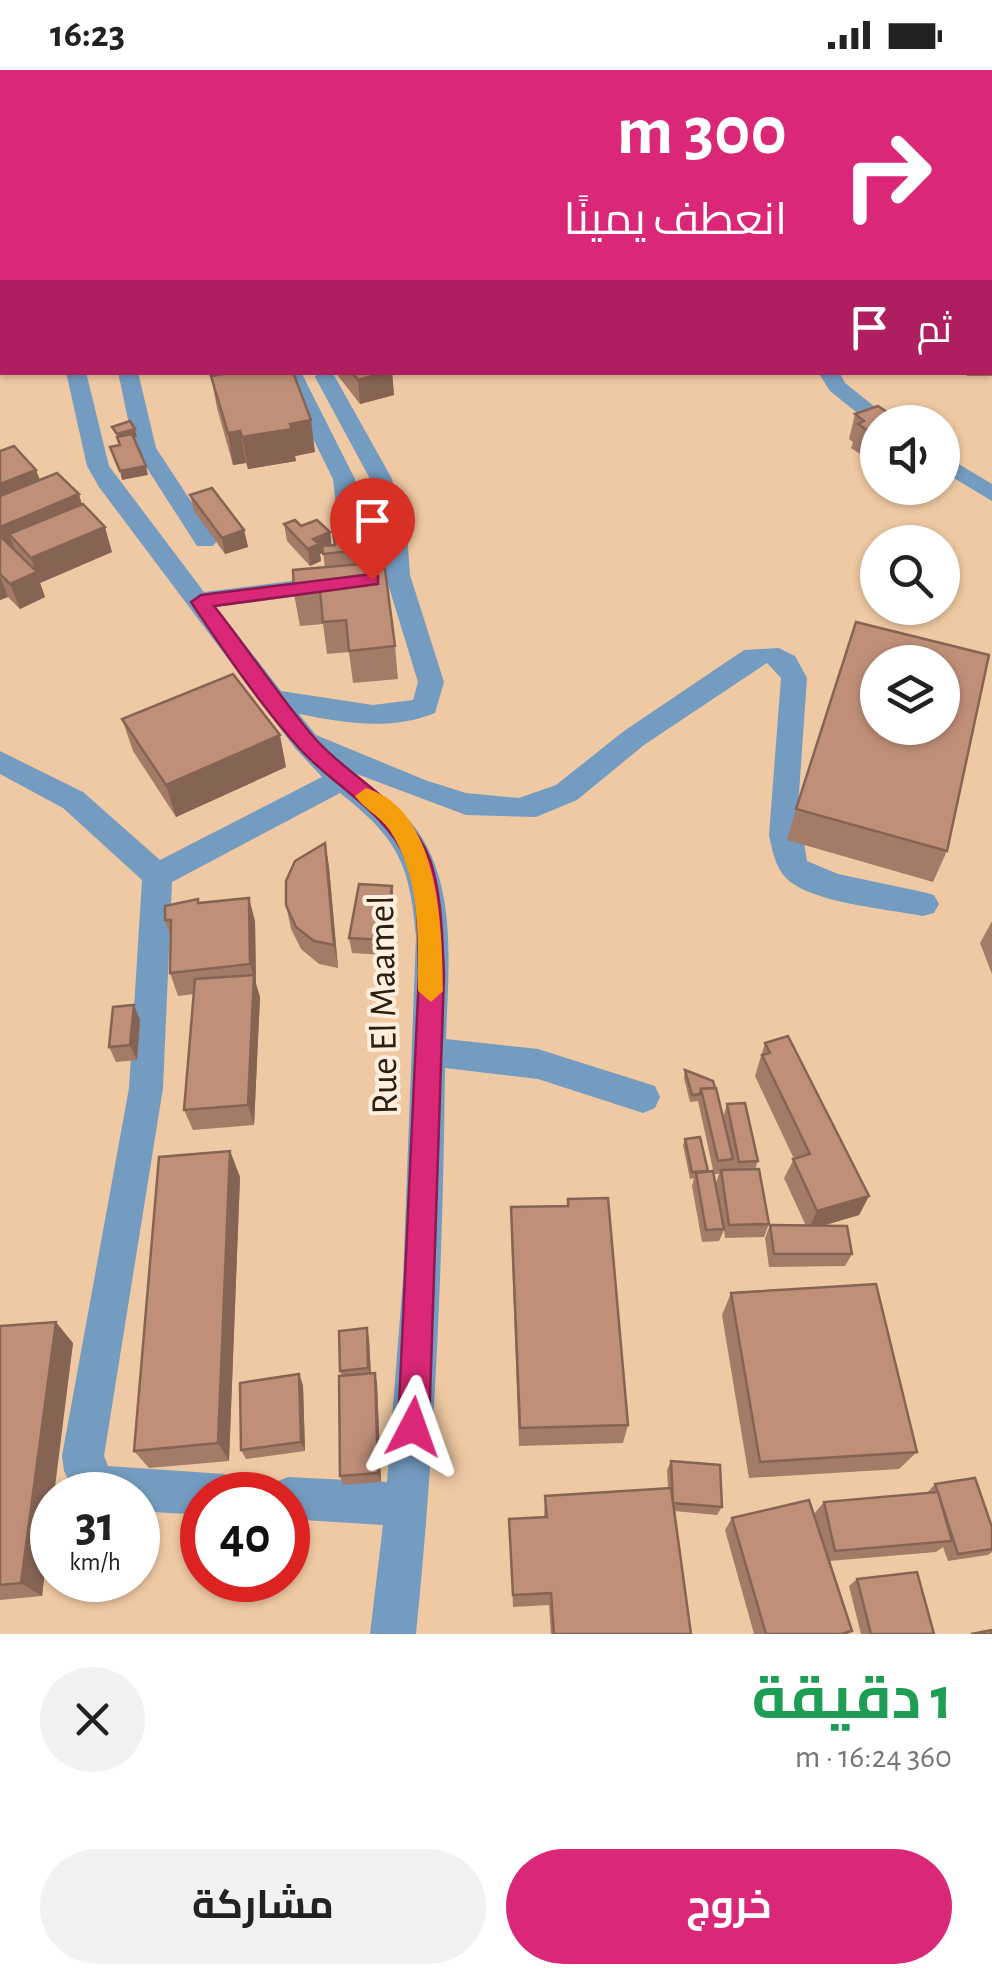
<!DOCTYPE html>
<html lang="ar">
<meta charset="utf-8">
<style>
body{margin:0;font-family:"Alegreya Sans",Cairo,sans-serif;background:#f2f2f2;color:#222;direction:rtl;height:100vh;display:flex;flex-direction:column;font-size:38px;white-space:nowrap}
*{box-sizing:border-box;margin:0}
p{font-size:32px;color:#767676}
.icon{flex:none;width:55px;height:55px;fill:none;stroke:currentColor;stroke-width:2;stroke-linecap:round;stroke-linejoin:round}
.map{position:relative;height:1564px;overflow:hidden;direction:ltr}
.sheet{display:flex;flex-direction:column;background:#fff;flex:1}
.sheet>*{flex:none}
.guide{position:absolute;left:0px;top:0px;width:992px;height:305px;box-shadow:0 2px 8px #0004;direction:rtl;background:#db2777;color:#fff;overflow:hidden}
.buttons{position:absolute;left:860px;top:335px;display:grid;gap:20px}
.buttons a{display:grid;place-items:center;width:100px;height:100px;border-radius:50%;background:#fff;box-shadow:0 2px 8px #0004;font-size:50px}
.speed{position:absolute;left:30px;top:1402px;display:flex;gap:20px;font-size:50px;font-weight:700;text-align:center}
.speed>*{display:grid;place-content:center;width:130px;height:130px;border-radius:50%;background:#fff;box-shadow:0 2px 8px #0004;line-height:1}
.speed small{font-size:25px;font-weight:400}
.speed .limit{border:15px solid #d22;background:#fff;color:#111}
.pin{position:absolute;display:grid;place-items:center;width:85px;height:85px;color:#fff;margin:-102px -42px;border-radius:50% 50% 50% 0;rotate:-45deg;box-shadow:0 0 10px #0007}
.pin .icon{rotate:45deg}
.me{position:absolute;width:110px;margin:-55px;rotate:4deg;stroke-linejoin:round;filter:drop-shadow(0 0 8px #0008)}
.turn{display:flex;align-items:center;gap:35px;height:210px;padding:0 40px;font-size:45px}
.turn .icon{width:130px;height:130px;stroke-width:2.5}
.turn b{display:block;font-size:70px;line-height:85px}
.then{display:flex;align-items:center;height:95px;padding:0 40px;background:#0003;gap:20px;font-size:38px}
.round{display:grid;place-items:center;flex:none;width:105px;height:105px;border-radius:52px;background:#f2f2f2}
.summary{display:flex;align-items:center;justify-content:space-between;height:170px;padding:0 40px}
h1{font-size:60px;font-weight:700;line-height:75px;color:#1e9e55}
.button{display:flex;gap:20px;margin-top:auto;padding:20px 40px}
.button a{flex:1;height:115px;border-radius:60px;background:#db2777;color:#fff;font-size:40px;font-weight:700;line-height:115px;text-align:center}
.button a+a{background:#f2f2f2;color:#222}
.status{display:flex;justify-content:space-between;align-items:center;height:70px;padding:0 50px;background:#fff;direction:ltr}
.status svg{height:28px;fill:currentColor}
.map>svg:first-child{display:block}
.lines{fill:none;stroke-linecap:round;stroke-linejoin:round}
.minor{fill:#749cc0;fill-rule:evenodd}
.wall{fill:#a47b67}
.shaded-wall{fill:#866454}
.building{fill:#bf8f78;stroke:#866454;stroke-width:2.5;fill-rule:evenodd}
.route{fill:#db2777;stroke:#8e194d;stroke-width:2.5}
.slow{fill:#f59e0b}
.labels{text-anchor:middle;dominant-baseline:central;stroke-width:8;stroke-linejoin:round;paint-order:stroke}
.street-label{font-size:38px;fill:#2e2011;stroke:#feefdf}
</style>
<div class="status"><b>16:23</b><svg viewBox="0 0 49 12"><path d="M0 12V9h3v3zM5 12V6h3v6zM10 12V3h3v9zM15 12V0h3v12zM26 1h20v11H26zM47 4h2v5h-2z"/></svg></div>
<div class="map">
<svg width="992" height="1564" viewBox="0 0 992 1564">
<rect width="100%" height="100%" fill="#efc9a3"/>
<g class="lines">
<g class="minor">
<polygon points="372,0 387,0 388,2 373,2"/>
<polygon points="477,0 494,0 495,2 478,2"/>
<rect x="0" y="65" width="2" height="10"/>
<rect x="0" y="117" width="2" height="13"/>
<rect x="990" y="122" width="2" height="10"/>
<polygon points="0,192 2,193 2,205 0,204"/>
<path d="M66,302H86L109,396L204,522L385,499L384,473L354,463L337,445L333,409L280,302H301L355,409L360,443L383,457L369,407L315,307L318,302L332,303L335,307L391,407L406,449L410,505L444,612L435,643C390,661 345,653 299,644L316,665L425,710L466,723L519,728L556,715L624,661L744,580L779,578L795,586L807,608L798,738L807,791L838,804L923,822L934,825L939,834L934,843L923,846C888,839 811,833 786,808C775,797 772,779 769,765L781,608L767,593L644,675L577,730L536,747L466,745L354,703C374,719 397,734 413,755C459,813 448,899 446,969L538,979L655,1016L660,1027L655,1038L643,1043L538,1009L445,998C443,1188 435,1376 416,1564H370L383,1455L288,1449V1425H268L273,1413L288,1407L387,1412L403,1209L416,866C410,793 397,768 340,723L172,812L163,1018L104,1386L108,1396L224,1404L239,1410L245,1425H202V1445L138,1441V1425H77L64,1401L62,1386L129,1018L142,810L63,738L0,704V681L83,722L160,790L322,707L295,678L99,417L87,396ZM388,514L418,612L413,630L373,635L281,621L216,537Z"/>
<polygon points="118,302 138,302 156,378 217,471 213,476 197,476 134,378"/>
<polygon points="818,302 839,302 845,313 894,352 875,357 830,321"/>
<polygon points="942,384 992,414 992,431 942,401"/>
</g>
</g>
<g class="wall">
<polygon points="303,0 340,0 336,2 313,2"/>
<polygon points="385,0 471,0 473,2 388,2"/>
<rect x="990" y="64" width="2" height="50"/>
<polygon points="990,170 992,170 992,306 967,306 964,302 990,302"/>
<polygon points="218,302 293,302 315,382 295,386 296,391 248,399 246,393 233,395 217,338 211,306 219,305"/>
<polygon points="335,302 392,302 394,325 360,334"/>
<polygon points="855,344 878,352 878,396 851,378 853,372 849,369"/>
<polygon points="0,381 36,400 40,410 82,434 112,482 40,513 45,527 20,539 8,527 0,530"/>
<polygon points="190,425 244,460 248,477 225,484 194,441"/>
<polygon points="284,454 330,462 331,475 335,475 357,461 361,494 395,576 398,609 353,613 349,582 327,584 323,554 300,556 294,524 325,498 323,482 320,484 321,491 310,496 287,471"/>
<polygon points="122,649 286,697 176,747 133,681"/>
<polygon points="796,739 947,781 933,812 787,770"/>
<polygon points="325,773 329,797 338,898 319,894 301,879 291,859 286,835"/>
<polygon points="392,816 394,831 386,885 352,883 349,868"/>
<polygon points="198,829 199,833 255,851 256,914 260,927 254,1055 193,1060 184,1040 194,924 178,926 170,903 171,868 165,850"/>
<polygon points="992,851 992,904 980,873"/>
<polygon points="140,950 137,990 116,992 109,977"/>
<polygon points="765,973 869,1126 859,1145 822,1156 852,1184 845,1196 769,1197 765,1168 770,1155 806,1156 784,1108 794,1089 755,1006"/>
<polygon points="685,1000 723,1048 727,1034 758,1091 755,1099 769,1154 764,1167 725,1168 724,1160 719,1171 702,1172 692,1116 694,1108 690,1109 683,1075 685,1069 708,1102 722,1147 716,1113 719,1104 714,1104 698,1031 690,1032 684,1008"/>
<polygon points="230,1081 240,1107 229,1391 149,1398 134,1381"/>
<polygon points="568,1129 628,1355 623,1373 519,1376 511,1162 511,1137 567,1136"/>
<polygon points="731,1223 917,1382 899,1399 749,1408 722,1245"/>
<polygon points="0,1256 73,1273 52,1425 52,1441 42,1526 0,1530"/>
<polygon points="367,1258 369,1269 371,1303 375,1303 377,1313 381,1412 343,1415 340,1406 342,1306 340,1301"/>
<polygon points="303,1315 305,1381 246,1389 241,1380"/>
<polygon points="671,1391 722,1437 717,1445 674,1441 691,1564 551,1564 549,1535 513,1537 509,1449 544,1447 545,1426 668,1418 667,1400"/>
<polygon points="935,1414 992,1457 992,1482 988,1485 948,1491 943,1477 936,1482 829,1491 852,1561 848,1564 754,1564 725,1460 732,1448 814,1444 824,1432 926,1424"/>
<polygon points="857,1509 934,1564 861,1564 849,1516"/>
</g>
<g class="shaded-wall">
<rect x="133" y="0" width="50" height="2"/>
<polygon points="0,244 2,244 2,270 0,271"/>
<polygon points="387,302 392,302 394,325 360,334 358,310"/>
<polygon points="311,350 315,382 295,386 296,391 248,399 242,367 290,354"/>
<polygon points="135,359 137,367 119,372 117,364"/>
<polygon points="240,361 246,393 233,395 228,363"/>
<polygon points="146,396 148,405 122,410 120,401"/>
<polygon points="36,400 45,425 0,442 0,414"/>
<polygon points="79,424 86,449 9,464 15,479 0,485 0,457"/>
<polygon points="105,457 112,482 40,513 45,527 20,539 10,514 36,503 31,488"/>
<polygon points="244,460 248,477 225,484 222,468"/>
<polygon points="330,462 332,479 320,484 321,491 310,496 308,479 313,469"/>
<polygon points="0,506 8,527 0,530"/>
<polygon points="280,665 286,697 176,747 166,715"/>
<polygon points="325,773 329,797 338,898 334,875"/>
<polygon points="392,816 394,831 386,885 384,870"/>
<polygon points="249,828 255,851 256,914 260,927 254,1055 248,1035 254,907 250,894"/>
<polygon points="134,935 140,950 137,990 130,975"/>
<polygon points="230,1081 240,1107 229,1391 218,1373"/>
<polygon points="869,1126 859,1145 808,1160 817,1141"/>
<polygon points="56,1252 73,1273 54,1425 52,1425 52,1441 42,1526 21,1513"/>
<polygon points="367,1258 369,1269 371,1309 368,1298"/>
<polygon points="375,1303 377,1313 381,1412 378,1403"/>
<polygon points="299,1304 303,1315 305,1381 301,1372"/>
</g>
<g class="building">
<polygon points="222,0 229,0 231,2 210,2"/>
<polygon points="235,0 267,0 270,2 238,2"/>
<polygon points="408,0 441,0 444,2 411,2"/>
<polygon points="460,0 470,0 473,2 448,2"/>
<polygon points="990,170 992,170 992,192 990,190"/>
<polygon points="2,221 2,244 0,244 0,222"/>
<rect x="990" y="225" width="2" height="18"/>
<polygon points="992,260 992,282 990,282 990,261"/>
<polygon points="222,302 293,302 311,350 290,354 292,359 242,367 240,361 228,363 211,306 223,304"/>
<polygon points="352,302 387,302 358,310"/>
<polygon points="878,336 902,352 878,352 878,368 858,354 864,351 855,344"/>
<polygon points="130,351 135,359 117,364 112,357"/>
<polygon points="132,364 146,396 120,401 110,377 120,375 117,367"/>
<polygon points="14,376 36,400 0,414 0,381"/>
<polygon points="57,403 79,424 0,457 0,426"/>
<polygon points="212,418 244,460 222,468 190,425"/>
<polygon points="83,434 105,457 31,488 9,464"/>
<polygon points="295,450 301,456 317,450 330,462 313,469 319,474 308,479 284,454"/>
<polygon points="357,461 360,480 323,484 322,476 335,475 333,463"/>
<polygon points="0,466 37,502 10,514 0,504"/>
<polygon points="384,492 395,576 349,581 346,550 323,552 320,521 294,524 293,500"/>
<path d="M856,552L989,585L947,781L796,739ZM878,592H942V658H878Z"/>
<polygon points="233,604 280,665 166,715 122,649"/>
<polygon points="325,773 334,875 314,871 296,857 286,835 286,811 295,791"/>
<polygon points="359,814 392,816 384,870 349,868"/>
<polygon points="249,828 250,894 170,903 171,850 165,850 165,836 198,829 198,833"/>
<polygon points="254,905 248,1035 184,1040 195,909"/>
<polygon points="134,935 130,975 109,977 113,937"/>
<polygon points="788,966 869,1126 817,1141 793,1089 810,1084 762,985 770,983 765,973"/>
<polygon points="685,1000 713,1011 715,1018 701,1019 700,1024 692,1025"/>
<polygon points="716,1018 733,1089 718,1091 701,1019"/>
<polygon points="745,1033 758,1091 739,1092 727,1034"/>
<polygon points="700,1067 708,1101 692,1102 685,1069"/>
<polygon points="230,1081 218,1373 134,1381 159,1087"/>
<polygon points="759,1099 769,1154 729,1155 721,1100"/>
<polygon points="713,1101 724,1159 706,1160 696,1103"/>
<polygon points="608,1128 628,1355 520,1358 511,1137 568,1136 568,1129"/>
<polygon points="770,1155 847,1156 852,1184 774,1184"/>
<polygon points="876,1214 917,1382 760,1392 731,1223"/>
<polygon points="56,1252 21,1513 0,1515 0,1256"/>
<polygon points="367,1258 368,1298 340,1301 339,1261"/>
<polygon points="375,1303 378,1403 340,1406 339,1306"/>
<polygon points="299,1304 301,1372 241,1380 240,1313"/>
<polygon points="671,1391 720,1395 722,1437 673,1433"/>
<polygon points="975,1408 992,1457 992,1479 958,1484 935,1414"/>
<polygon points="671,1418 691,1564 554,1564 551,1523 513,1525 509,1449 547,1447 545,1426"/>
<polygon points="938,1422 952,1471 835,1481 824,1432"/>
<polygon points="809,1430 852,1561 841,1564 766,1564 732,1448"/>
<polygon points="917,1502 934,1564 871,1564 857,1509"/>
<polygon points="992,1560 992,1564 971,1564"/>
</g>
<path class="route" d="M372,504L378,506V514L214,536C247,578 277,623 311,664C348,708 410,734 430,790C442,825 442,867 444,904L429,1357L424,1368L413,1373L402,1368L398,1357L419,904C418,867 420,823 406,789C387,743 334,716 301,680C261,636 224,581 191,532L201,525Z"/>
<path class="slow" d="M366,718C441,741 442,860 443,921L431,932L418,921C418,866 421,807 389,759C380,746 364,739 355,726Z"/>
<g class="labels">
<g class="street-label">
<text transform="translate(384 935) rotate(-91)">Rue El Maamel</text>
</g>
</g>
</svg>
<div class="buttons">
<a><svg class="icon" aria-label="sound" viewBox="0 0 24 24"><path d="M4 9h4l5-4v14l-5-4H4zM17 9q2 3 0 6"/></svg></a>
<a><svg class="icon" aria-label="search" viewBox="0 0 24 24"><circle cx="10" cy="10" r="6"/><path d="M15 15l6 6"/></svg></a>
<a><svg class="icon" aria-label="layers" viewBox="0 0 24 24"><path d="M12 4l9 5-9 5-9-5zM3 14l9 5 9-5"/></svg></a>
</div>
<div class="speed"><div>31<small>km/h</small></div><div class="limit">40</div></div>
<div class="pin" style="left:372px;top:510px;background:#d93025"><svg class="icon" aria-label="arrive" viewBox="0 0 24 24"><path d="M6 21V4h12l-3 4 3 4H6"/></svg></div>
<svg class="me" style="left:413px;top:1357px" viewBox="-20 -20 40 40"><path d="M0-17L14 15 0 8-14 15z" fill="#db2777" stroke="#fff" stroke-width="4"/></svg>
<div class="guide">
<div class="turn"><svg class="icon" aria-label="right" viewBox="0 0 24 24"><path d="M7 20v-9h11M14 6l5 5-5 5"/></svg><div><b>300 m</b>انعطف يمينًا</div></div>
<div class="then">ثم<svg class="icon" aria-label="arrive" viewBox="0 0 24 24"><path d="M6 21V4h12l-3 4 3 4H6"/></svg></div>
</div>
</div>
<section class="sheet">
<div class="summary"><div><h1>1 دقيقة</h1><p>360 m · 16:24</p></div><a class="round"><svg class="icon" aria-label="close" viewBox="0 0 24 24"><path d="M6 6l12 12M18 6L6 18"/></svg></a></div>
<div class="button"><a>خروج</a><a>مشاركة</a></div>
</section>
